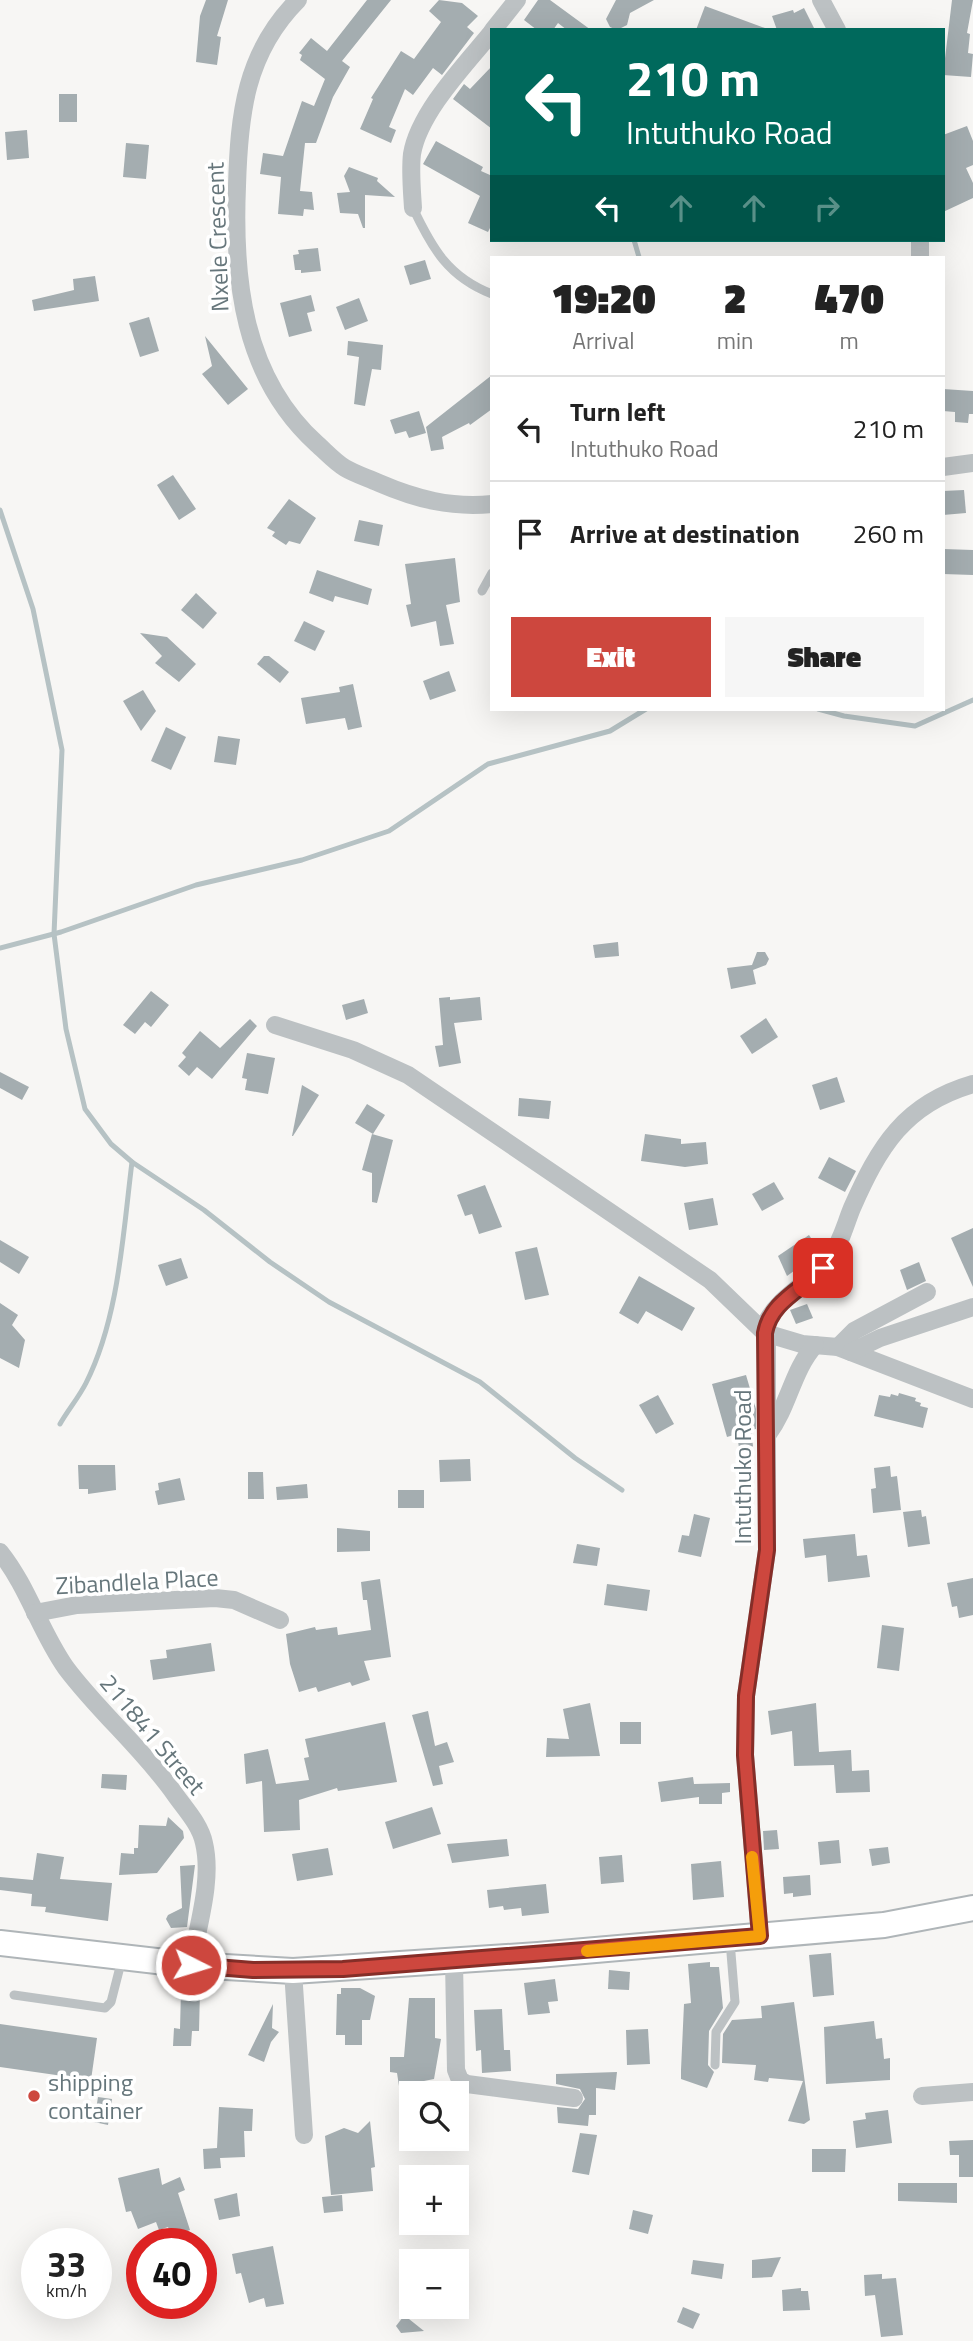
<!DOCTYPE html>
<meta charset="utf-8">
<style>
body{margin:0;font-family:"Titillium Web",sans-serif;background:#f6f6f6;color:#222;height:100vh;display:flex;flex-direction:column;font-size:26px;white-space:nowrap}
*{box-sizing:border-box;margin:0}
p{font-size:23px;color:#767676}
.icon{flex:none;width:38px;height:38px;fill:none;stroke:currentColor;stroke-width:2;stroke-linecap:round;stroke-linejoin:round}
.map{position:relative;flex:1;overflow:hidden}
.panel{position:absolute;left:490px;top:256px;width:455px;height:455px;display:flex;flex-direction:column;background:#fff;border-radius:0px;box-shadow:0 7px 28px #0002}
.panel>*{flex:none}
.guide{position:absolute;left:490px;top:28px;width:455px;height:214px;border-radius:0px;box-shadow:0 7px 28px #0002;background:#00695c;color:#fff;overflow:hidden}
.buttons{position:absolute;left:399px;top:2081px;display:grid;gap:14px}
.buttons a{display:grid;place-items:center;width:70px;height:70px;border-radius:0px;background:#fff;box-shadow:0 7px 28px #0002;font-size:35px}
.speed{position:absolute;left:21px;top:2228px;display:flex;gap:14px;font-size:35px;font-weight:700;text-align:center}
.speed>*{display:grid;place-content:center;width:91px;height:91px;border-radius:50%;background:#fff;box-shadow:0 7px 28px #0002;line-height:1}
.speed small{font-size:18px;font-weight:400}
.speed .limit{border:10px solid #d22;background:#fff;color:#111}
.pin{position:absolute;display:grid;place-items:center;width:60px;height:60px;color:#fff;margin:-30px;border-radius:14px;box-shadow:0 4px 10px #0006}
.me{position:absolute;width:77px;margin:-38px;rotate:95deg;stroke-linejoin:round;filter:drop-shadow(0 0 5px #0008)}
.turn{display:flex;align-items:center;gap:24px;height:147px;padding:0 21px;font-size:32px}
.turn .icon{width:91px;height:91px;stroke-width:2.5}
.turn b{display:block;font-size:49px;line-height:60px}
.lanes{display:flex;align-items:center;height:66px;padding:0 21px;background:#0003;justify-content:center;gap:35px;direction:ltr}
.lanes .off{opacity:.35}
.eta{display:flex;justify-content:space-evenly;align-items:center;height:119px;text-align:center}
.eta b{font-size:42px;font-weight:800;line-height:49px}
.cta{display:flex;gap:14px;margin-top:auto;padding:14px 21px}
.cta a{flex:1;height:80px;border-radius:0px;background:#cd473e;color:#fff;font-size:28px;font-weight:800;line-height:80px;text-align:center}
.cta a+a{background:#f6f6f6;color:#222}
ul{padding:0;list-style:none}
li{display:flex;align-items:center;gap:21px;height:105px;padding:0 21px;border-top:2px solid #e0e0e0}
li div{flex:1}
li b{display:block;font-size:26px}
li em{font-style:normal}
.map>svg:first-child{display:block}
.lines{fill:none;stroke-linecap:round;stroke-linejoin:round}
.stream{stroke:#b6c2c4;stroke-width:5}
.building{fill:#a4adb0}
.secondary-casing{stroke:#afb5b8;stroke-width:28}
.lane{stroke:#bcc1c3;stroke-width:9}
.street{stroke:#bcc1c3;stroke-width:18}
.secondary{stroke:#fff;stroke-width:24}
.route-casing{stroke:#852e28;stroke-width:18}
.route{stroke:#cd473e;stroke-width:12}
.slow{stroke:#f59e0b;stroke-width:12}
.poi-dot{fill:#cd473e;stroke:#fff;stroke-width:2.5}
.labels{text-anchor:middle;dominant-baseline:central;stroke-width:7;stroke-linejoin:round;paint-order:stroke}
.street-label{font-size:24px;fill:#66767b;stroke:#fff}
.poi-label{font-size:24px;fill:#66767b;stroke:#fff;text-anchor:start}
</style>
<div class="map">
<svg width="973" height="2341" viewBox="0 0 973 2341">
<rect width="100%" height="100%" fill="#f7f6f4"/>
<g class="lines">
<g class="stream">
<polyline points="634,240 639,257"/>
<polyline points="0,510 33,609 62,750 54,934 66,1029 85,1109 111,1144 132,1162 204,1210 270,1262 329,1302 480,1382 575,1458 622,1490"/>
<polyline points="818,709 844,716 915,726 973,700"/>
<polyline points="0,948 61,932 196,885 302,860 389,831 488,764 610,731 646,709"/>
<path d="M60,1424C68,1410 79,1397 86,1383C119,1318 123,1233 132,1162"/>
</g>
</g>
<g class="building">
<polygon points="206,0 228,0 217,36 221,37 217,65 196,62 200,16"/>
<polygon points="367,0 391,0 342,61 350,67 333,97 316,143 305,143 300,191 312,192 314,210 304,209 303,216 278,214 281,177 260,174 263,153 283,156 302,101 314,106 325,79 300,60 302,55 299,53 311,38 327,51"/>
<polygon points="439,0 462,3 478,16 467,27 474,33 442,75 433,68 413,95 405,89 389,127 396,130 391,143 360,129 373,99 371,98 401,51 414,59 441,22 429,11"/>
<polygon points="538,0 550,0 591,30 567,30 558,23 553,30 537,30 524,20"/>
<polygon points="616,0 654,0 630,13 627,25 617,30 610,27 606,19"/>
<polygon points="952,0 973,0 967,33 970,34 968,53 973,54 971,77 943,75"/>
<polygon points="705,6 765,28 765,30 696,30"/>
<polygon points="804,8 815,30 777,30 772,16 793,10 794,13"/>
<polygon points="492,66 492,129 453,99 464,84 470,89"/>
<rect x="59" y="94" width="18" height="28"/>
<polygon points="967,126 973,141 973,165 966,168 973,183 973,198 943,212 943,135"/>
<polygon points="27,130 29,158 7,160 5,132"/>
<polygon points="436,141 483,167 481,171 490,175 492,171 492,224 488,232 468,223 480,196 423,164"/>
<polygon points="126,143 149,145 146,179 123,177"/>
<polygon points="349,167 378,178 377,181 395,197 365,195 365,228 363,228 358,214 340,213 337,193 350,192 344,176"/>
<polygon points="318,248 321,271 301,273 301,270 295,270 293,255 299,254 298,250"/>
<polygon points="425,260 431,279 410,285 404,266"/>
<polygon points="95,276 99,301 34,311 32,300 74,290 73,279"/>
<polygon points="311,295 315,311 307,313 312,331 289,337 280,303"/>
<polygon points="359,298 368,321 345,330 336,307"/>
<polygon points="149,317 159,351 140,357 129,323"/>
<polygon points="205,336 248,389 228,405 202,374 212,366"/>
<polygon points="348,341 383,345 381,370 372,369 365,406 354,404 359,357 347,355"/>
<polygon points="492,375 492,409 470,425 469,423 442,437 444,449 431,451 426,427"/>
<polygon points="943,389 973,391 973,414 969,414 968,423 955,422 955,412 943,411"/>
<polygon points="419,411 426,433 409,438 406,431 395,434 390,420"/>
<polygon points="173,475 196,509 179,520 157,485"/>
<polygon points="964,490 966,513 943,515 943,491"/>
<polygon points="289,499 316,518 300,544 289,541 286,545 272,536 275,532 267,528"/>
<polygon points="359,520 383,525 379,546 354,541"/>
<polygon points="943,549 973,550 973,575 943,574"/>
<polygon points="455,558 460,602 446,605 454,644 440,646 436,621 411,627 406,605 411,604 405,564"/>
<polygon points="317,570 372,589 368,605 335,596 333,602 309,593"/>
<polygon points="196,593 217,613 203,629 181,610"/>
<polygon points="304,621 325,631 315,651 294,641"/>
<polygon points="140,633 167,637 196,664 179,682 155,663 162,656"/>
<polygon points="264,656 269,656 289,672 280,683 257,664"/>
<polygon points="449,671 456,691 430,700 423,681"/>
<polygon points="353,684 362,727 348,730 345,718 306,724 301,698 340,692 339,687"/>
<polygon points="143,690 156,711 141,731 123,701"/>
<polygon points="166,727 186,737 171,770 151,761"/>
<polygon points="218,736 240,739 236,765 214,762"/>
<polygon points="618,942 619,956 595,958 593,945"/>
<polygon points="757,952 765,952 769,959 766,965 753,970 756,984 731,989 727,968 752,965"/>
<polygon points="151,991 169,1005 151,1027 145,1022 135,1034 123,1025"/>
<polygon points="450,997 450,1000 480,997 482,1020 454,1023 461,1063 439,1067 435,1046 443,1045 439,998"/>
<polygon points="364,999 368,1013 346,1020 342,1005"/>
<polygon points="766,1018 778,1037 752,1054 740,1036"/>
<polygon points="250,1019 257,1026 212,1079 197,1067 189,1076 178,1066 186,1057 182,1053 200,1031 220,1048"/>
<polygon points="247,1053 275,1058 268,1094 245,1090 247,1079 242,1078"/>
<polygon points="0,1072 29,1087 22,1100 0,1088"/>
<polygon points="837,1077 845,1102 820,1110 812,1085"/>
<polygon points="302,1085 319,1095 293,1136 292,1136"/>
<polygon points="519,1098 551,1101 549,1119 518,1116"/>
<polygon points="367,1104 385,1115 373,1134 355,1123"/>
<polygon points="372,1134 393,1140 377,1203 372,1202 372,1173 362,1170"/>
<polygon points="645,1134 681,1139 681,1144 706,1142 708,1164 685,1167 641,1161"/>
<polygon points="829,1157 856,1171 845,1192 818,1178"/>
<polygon points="774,1182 784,1199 762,1211 752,1194"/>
<polygon points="485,1185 502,1227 479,1234 472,1214 465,1216 457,1195"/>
<polygon points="713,1198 718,1225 689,1230 684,1203"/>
<polygon points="973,1228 973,1287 951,1238"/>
<polygon points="809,1235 820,1252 787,1276 778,1256"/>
<polygon points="0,1240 29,1257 19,1274 0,1262"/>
<polygon points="537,1247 549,1295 525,1300 515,1252"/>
<polygon points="181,1258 188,1278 166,1286 158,1265"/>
<polygon points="919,1262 926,1281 907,1290 900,1270"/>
<polygon points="639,1276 695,1308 682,1331 646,1311 638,1324 619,1313"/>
<polygon points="0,1303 18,1315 12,1325 25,1340 19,1368 0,1358"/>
<polygon points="807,1304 813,1318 796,1324 790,1310"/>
<polygon points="746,1375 756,1409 756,1429 751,1430 753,1446 747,1452 739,1448 737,1434 727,1437 712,1384"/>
<polygon points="899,1393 916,1398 915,1401 921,1403 920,1406 928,1408 923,1428 874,1416 879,1395 890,1397 891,1394 898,1396"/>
<polygon points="658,1395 674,1424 656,1434 639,1405"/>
<polygon points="470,1459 471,1481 440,1482 439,1460"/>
<polygon points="78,1465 115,1465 116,1490 88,1494 88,1489 79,1489"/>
<polygon points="890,1466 891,1477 897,1476 901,1510 873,1513 871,1489 876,1488 874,1468"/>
<polygon points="248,1472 263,1472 264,1499 248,1499"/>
<polygon points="180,1478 185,1500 158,1505 155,1491 159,1490 158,1483"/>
<polygon points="307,1484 308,1498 277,1500 276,1487"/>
<rect x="398" y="1490" width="26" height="18"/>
<polygon points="921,1510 922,1517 926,1516 930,1544 908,1547 903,1512"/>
<polygon points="694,1514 710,1518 701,1557 678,1552 682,1535 689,1536"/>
<polygon points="337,1528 370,1531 370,1551 337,1552"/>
<polygon points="855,1534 857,1556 867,1555 870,1577 828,1582 826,1555 805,1558 803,1539"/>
<polygon points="577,1544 600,1548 597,1566 573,1563"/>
<polygon points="973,1578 973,1615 959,1618 957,1606 952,1607 947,1583"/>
<polygon points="380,1579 391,1657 364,1661 370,1680 352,1686 350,1682 318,1692 316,1687 299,1692 290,1664 286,1634 315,1627 316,1630 337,1627 338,1635 371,1630 367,1600 363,1600 361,1582"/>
<polygon points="607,1584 650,1590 647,1611 604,1605"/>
<polygon points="882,1625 904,1628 899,1671 877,1668"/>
<polygon points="211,1643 215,1671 153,1680 150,1660 167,1658 166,1650"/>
<polygon points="590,1703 600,1756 546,1757 547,1738 569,1739 563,1709"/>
<polygon points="816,1703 819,1752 851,1750 852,1771 869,1770 870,1792 836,1793 834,1765 794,1766 792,1731 771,1735 768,1711"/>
<polygon points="428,1711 435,1746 447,1742 454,1762 439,1766 443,1784 433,1786 412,1715"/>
<polygon points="385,1722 397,1782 338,1791 337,1788 299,1800 300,1830 264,1832 262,1781 246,1784 244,1754 268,1749 276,1784 309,1780 304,1758 309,1757 305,1739"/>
<rect x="620" y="1722" width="21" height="22"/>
<polygon points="102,1774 127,1775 126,1790 101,1788"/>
<polygon points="693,1777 694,1784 730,1783 730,1792 722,1793 722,1804 699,1804 699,1797 661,1802 658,1782"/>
<polygon points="432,1807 441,1834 393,1849 385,1822"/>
<polygon points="168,1817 183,1831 184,1838 157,1873 119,1875 121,1853 134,1854 134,1848 138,1848 139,1825 166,1826"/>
<polygon points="777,1830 779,1849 764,1850 763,1831"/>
<polygon points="507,1839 509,1856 452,1863 447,1844"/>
<polygon points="839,1840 841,1863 820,1865 818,1842"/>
<polygon points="888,1847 890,1863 872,1866 869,1849"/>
<polygon points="328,1848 333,1875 297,1881 292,1854"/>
<polygon points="37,1853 64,1857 60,1879 112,1883 108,1921 45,1912 46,1907 31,1906 32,1894 0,1890 0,1877 33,1880"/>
<polygon points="622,1855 624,1882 601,1884 599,1857"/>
<polygon points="721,1861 724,1897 693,1900 691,1864"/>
<polygon points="195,1865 187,1927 171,1928 166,1919 168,1915 182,1908 180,1866"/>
<polygon points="810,1875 811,1895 793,1897 793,1893 784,1894 783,1877"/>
<polygon points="546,1884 549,1913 522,1916 521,1908 504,1910 503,1906 489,1908 487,1890"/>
<polygon points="831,1953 834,1995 813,1997 809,1955"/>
<polygon points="710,1962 710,1967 719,1967 723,2008 709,2031 708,2065 714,2072 707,2088 681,2079 681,2070 684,2004 691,2003 688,1964"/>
<polygon points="609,1970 630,1972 629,1990 608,1989"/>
<polygon points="555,1979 558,2001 548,2002 550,2013 528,2015 524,1983"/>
<polygon points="341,1988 360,1988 375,1996 370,2020 362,2020 362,2045 345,2045 345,2035 336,2035 337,1994 341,1994"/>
<polygon points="181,1990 200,1991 199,2031 192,2031 191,2046 173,2046 174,2028 180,2029"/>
<polygon points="409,1998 435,1998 435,2038 441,2039 434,2079 399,2086 397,2073 390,2072 390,2057 404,2057"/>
<polygon points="794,2002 810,2120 804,2124 788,2121 803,2081 769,2078 768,2082 754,2080 756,2065 722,2063 723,2034 732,2020 762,2018 761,2006"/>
<polygon points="273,2004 272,2028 279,2032 271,2042 264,2062 248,2055"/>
<polygon points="502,2009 504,2050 510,2050 511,2071 482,2073 481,2050 476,2051 474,2010"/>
<polygon points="874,2021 876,2039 882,2038 884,2059 890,2058 890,2080 826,2084 824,2027"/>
<polygon points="0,2024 97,2038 91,2080 0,2067"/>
<polygon points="648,2029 650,2064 627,2065 626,2030"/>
<polygon points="617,2072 615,2090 596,2088 596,2115 589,2115 588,2126 558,2123 557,2107 578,2109 585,2099 580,2089 556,2084 556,2074"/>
<polygon points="98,2097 112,2099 108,2125 94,2122"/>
<polygon points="219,2107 253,2109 252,2131 244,2131 245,2157 220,2158 221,2168 204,2169 203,2149 217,2148"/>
<polygon points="888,2110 892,2143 856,2148 853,2121 866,2119 865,2113"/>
<polygon points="370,2121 375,2167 371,2168 373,2191 331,2195 325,2136 344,2128 358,2133"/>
<polygon points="580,2133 597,2135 589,2175 572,2172"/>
<polygon points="973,2140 973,2177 959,2177 959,2155 950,2155 949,2141"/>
<polygon points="812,2149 846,2149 845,2172 812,2172"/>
<polygon points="159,2168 162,2185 180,2177 185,2190 178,2193 190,2230 172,2237 168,2227 159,2230 156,2222 138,2229 131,2211 126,2212 118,2178"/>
<polygon points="898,2183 957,2183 957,2203 898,2201"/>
<polygon points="237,2193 240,2216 219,2220 214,2199"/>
<polygon points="342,2195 343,2211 324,2213 322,2197"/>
<polygon points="633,2210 653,2215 648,2234 629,2229"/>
<polygon points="273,2246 284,2304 266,2307 264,2298 249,2303 241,2273 236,2274 232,2254"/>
<polygon points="781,2257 772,2277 752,2278 752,2260"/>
<polygon points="693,2260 724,2264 722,2279 691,2274"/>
<polygon points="882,2274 882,2279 896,2278 903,2335 881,2337 875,2295 865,2296 864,2275"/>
<polygon points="801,2288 801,2291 808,2291 810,2310 783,2311 782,2290"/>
<polygon points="683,2307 700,2314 693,2329 677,2322"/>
<polygon points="403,2317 409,2319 424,2331 401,2333 396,2326"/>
</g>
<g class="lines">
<defs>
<polyline id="secondary" points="0,1943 191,1965 293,1971 538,1955 884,1925 973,1908"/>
</defs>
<use href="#secondary" class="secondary-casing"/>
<g class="lane">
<path d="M413,208C432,248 448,277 492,294"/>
<polyline points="482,591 492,573"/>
<polyline points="14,1995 105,2008 111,2002 122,1959"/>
<polyline points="715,2065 716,2032 735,2002 730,1941"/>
</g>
<g class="street">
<path d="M298,0C245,53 239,115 237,186C233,280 243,377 317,444C326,452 335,462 345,468C355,474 368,478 379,483C416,499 451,508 492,504"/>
<polyline points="821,0 837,30"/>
<polyline points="493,30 517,0"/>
<path d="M413,208C412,191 410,171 412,154C419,112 466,64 492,32"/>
<polyline points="920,240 920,257"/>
<polyline points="943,467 973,463"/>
<polyline points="275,1025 353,1050 408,1075 710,1280 765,1333 802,1344 838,1347 973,1399"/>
<polyline points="838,1347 854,1331 927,1292"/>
<polyline points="851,1352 880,1338 973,1307"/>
<path d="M768,1434C789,1406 792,1371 815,1345"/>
<path d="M0,1552C28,1587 40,1631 66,1668C99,1712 142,1748 174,1793C185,1809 200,1824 204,1843C213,1881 197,1928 191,1965"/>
<polyline points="35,1613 77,1605 215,1598 234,1600 280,1620"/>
<path d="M760,1936L745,1755L746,1696L767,1550V1321C781,1294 813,1282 830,1257C841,1243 845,1225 852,1208C879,1147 904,1104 973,1084"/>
<polyline points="454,1961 456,2070 460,2080 467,2084 574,2098"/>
<polyline points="293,1971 304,2135"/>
<polyline points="922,2096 973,2092"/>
</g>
<use href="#secondary" class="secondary"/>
</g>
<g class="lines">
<defs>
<path id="route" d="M191,1965L253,1970L343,1969L760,1936L745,1755L746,1696L767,1550L765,1333C771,1301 802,1290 823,1268"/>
</defs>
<use href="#route" class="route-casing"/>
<use href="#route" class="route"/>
<polyline class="slow" points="587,1951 760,1936 752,1857"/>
</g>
<circle class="poi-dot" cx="34" cy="2096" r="7"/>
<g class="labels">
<g class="street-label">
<text transform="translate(217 237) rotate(-92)">Nxele Crescent</text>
<text transform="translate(742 1467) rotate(-90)">Intuthuko Road</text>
<text transform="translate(137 1581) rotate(-3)">Zibandlela Place</text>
<text transform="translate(153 1734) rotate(50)">211841 Street</text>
</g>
<g class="poi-label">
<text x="48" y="2082">shipping<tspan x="48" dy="28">container</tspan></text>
</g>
</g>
</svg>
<div class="buttons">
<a><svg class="icon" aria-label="search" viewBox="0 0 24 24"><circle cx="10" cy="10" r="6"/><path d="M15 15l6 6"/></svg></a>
<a>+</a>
<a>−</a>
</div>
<div class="speed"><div>33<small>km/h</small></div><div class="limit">40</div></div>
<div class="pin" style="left:823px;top:1268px;background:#d93025"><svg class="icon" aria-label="arrive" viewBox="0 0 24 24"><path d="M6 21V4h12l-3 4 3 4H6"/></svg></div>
<svg class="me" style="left:191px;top:1965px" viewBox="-20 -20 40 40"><circle r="17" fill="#cd473e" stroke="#fff" stroke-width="3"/><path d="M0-11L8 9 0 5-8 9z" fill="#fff"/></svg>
<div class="guide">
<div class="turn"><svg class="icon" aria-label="left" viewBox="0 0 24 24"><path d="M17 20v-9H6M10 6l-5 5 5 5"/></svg><div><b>210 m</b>Intuthuko Road</div></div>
<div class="lanes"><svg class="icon" aria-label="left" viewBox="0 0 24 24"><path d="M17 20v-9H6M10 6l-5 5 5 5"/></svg><svg class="icon off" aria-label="ahead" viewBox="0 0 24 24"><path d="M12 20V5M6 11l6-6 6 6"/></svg><svg class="icon off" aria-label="ahead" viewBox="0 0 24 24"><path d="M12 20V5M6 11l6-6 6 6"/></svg><svg class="icon off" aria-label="right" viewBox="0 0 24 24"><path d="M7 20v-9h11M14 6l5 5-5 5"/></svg></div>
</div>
<section class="panel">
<div class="eta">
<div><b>19:20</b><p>Arrival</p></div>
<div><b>2</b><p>min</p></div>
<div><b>470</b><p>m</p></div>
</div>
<ul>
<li><svg class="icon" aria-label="left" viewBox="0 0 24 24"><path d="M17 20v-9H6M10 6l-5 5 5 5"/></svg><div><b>Turn left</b><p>Intuthuko Road</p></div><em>210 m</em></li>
<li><svg class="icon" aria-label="arrive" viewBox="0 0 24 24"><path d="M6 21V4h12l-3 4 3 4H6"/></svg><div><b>Arrive at destination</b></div><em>260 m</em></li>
</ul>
<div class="cta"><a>Exit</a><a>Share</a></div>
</section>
</div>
